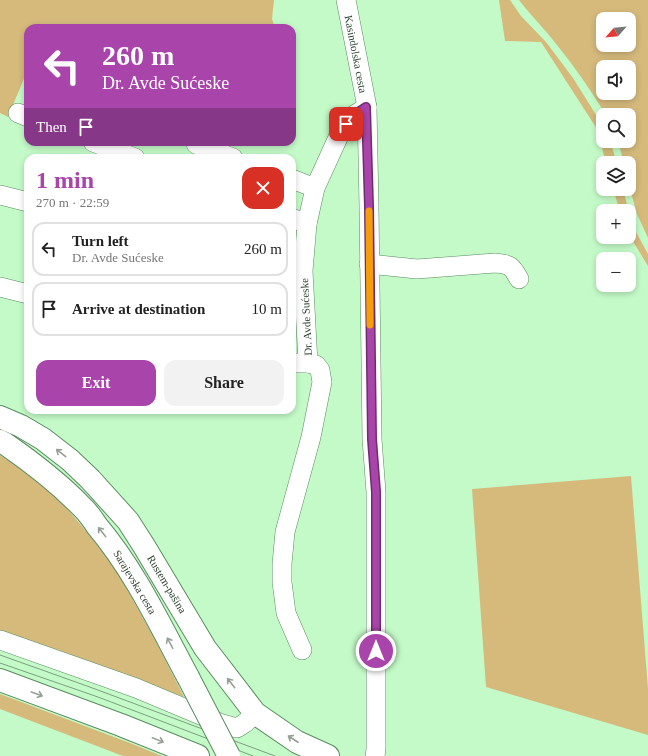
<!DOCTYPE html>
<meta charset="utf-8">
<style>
body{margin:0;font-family:Georgia,serif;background:#f2f2f2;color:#222;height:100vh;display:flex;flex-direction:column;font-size:15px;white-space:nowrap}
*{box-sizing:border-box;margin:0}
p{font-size:13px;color:#767676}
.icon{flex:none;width:22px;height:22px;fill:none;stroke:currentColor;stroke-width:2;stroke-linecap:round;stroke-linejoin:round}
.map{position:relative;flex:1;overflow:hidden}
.drawer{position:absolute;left:24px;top:154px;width:272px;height:260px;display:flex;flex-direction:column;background:#fff;border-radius:12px;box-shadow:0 2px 6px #0003}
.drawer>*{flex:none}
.top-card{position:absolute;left:24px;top:24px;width:272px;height:122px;border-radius:12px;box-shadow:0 2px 6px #0003;background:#a945aa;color:#fff;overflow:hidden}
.needle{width:26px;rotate:243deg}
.fabs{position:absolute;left:596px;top:12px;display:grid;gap:8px}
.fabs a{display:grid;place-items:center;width:40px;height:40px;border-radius:8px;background:#fff;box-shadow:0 2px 6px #0003;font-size:20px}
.pin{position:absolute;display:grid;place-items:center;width:34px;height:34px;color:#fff;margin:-17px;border-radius:8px;box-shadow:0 2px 6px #0006}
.me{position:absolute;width:44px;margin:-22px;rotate:0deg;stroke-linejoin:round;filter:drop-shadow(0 0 3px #0008)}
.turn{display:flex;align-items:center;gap:14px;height:84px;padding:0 12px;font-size:18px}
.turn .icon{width:52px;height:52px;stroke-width:2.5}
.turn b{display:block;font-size:28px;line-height:34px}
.then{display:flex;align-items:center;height:38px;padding:0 12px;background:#0003;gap:8px;font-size:15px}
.round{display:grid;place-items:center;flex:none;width:42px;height:42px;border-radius:12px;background:#f2f2f2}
.head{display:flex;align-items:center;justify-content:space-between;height:68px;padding:0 12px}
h1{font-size:24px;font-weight:800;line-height:30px;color:#a945aa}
.primary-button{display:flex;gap:8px;margin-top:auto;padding:8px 12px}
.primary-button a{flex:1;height:46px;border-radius:12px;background:#a945aa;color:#fff;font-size:16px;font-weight:800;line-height:46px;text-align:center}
.primary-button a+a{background:#f2f2f2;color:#222}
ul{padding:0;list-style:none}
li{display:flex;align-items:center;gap:12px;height:54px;margin:0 8px 6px;padding:0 4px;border:2px solid #e0e0e0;border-radius:12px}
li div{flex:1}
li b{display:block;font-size:15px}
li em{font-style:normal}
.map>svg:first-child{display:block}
.green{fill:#d5ba7b;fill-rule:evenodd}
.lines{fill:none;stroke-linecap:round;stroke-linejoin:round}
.minor-casing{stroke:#5a8c5f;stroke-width:20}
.major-casing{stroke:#5a8c5f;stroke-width:24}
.minor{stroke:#fff;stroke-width:19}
.major{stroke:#fff;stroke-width:22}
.tram{stroke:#7aa07d;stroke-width:1}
.major-bridge-casing{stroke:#5a8c5f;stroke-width:24;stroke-linecap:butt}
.major-bridge{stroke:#fff;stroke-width:22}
.oneway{stroke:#95a096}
.route-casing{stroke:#6e2d6e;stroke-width:10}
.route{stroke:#a945aa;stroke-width:7}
.slow{stroke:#f59e0b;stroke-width:7}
.labels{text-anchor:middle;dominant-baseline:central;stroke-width:4;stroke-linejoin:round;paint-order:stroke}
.street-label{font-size:11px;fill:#2b402d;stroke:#fff}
</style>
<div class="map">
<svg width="648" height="756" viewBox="0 0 648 756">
<rect width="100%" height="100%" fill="#c4fac8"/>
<g class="green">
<polygon points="0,0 274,0 272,19 275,28 28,28 28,69 8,117 0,113"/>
<polygon points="499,0 510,0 521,16 546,42 573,78 603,126 603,141 610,141 617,163 606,163 597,129 541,42 505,41"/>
<path d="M519,0H648V238L637,214L629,185V163H624L618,141H629V115H606C591,91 575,67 557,45C545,29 531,16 519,0ZM603,19H629V45H603ZM603,67H629V93H603Z"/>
<polygon points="613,189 623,189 631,220 636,232 648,254 648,266 629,235 629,211 620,211"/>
<polygon points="0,455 25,471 65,506 81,525 114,566 152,634 184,697 61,651 0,631"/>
<polygon points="631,476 648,689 648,735 486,687 472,489"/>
<polygon points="0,694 130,743 162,756 123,756 0,709"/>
</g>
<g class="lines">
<defs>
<g id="minor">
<polyline points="346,0 367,107 369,207 372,439 376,492 376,749 375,756"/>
<polyline points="18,113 28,117"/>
<polyline points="93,142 135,158"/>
<polyline points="196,144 233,158"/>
<polyline points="292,179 315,188"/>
<polyline points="0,195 28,202"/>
<polyline points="292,218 307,224"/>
<path d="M369,264L417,269L495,263C510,264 512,266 519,279"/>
<polyline points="0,287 28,294"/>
<polyline points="292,363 308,363"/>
<polyline points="0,640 136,688 222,724 237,728 245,723 255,713"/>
<polyline points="302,650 286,613 282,582 282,564 285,532 311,437 322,382 320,370 316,365 308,363 303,271 307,224 315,188 341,131 351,117 367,107"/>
</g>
<g id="major">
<polyline points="0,417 21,426 43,439 70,460 90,479 128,521 144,546 205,648 255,713 297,742 328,756"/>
<path d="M0,441L4,443C33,463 60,484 84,509C89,514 93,520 97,526C135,571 160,625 188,677"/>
<polyline points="0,680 121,725 198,756"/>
</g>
</defs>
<use href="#minor" class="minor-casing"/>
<use href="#major" class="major-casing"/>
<use href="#minor" class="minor"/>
<use href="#major" class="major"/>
<g class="tram">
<polyline points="0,655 87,686 275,756"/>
<polyline points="0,663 98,697 253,756"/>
</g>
<defs>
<polyline id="major-bridge" points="188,677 229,756"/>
</defs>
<use href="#major-bridge" class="major-bridge-casing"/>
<use href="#major-bridge" class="major-bridge"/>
</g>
<defs><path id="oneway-shaft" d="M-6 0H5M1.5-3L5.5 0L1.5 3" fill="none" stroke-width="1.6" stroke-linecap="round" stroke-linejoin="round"/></defs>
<g class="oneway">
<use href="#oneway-shaft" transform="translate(61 453) rotate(-142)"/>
<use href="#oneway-shaft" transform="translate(102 532) rotate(-129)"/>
<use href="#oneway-shaft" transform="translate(170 643) rotate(-118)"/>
<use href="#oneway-shaft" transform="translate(231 683) rotate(-128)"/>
<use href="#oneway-shaft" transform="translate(37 694) rotate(20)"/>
<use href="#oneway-shaft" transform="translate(293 739) rotate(-147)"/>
<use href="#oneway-shaft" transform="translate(158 740) rotate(22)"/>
</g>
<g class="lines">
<defs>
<polyline id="route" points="346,124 351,117 366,107 369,207 372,439 376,492 376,651"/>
</defs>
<use href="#route" class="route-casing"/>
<use href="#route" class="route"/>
<polyline class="slow" points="369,211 370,325"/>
</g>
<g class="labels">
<g class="street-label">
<text transform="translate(356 54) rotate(79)">Kasindolska cesta</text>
<text transform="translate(306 317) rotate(-93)">Dr. Avde Sućeske</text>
<text transform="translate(135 582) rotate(59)">Sarajevska cesta</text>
<text transform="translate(167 584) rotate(59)">Rustem-pašina</text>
</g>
</g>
</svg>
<div class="fabs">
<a><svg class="needle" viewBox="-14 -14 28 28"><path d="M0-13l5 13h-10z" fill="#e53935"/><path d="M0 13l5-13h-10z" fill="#767676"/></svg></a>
<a><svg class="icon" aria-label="sound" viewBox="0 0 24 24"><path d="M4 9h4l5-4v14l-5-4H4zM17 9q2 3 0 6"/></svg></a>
<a><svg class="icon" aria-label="search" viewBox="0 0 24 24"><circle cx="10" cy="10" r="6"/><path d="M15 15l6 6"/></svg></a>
<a><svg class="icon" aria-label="layers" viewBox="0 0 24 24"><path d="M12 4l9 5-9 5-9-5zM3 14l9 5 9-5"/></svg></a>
<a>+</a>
<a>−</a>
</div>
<div class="pin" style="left:346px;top:124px;background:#d93025"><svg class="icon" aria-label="arrive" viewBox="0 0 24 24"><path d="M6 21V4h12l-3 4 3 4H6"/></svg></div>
<svg class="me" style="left:376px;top:651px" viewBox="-20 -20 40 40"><circle r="17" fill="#a945aa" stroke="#fff" stroke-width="3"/><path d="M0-11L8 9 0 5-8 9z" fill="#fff"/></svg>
<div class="top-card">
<div class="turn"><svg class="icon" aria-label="left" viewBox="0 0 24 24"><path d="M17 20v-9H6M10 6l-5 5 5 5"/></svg><div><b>260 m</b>Dr. Avde Sućeske</div></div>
<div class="then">Then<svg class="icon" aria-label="arrive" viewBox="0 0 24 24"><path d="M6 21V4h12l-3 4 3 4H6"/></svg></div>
</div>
<section class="drawer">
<div class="head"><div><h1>1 min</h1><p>270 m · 22:59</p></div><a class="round" style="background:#d93025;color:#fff"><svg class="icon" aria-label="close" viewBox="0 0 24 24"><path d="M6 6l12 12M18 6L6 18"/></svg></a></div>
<ul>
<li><svg class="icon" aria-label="left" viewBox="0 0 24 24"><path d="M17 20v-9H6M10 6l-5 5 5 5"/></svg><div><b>Turn left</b><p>Dr. Avde Sućeske</p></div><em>260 m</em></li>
<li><svg class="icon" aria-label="arrive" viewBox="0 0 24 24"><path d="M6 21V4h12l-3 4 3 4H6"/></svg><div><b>Arrive at destination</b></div><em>10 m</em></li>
</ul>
<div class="primary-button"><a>Exit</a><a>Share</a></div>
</section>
</div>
